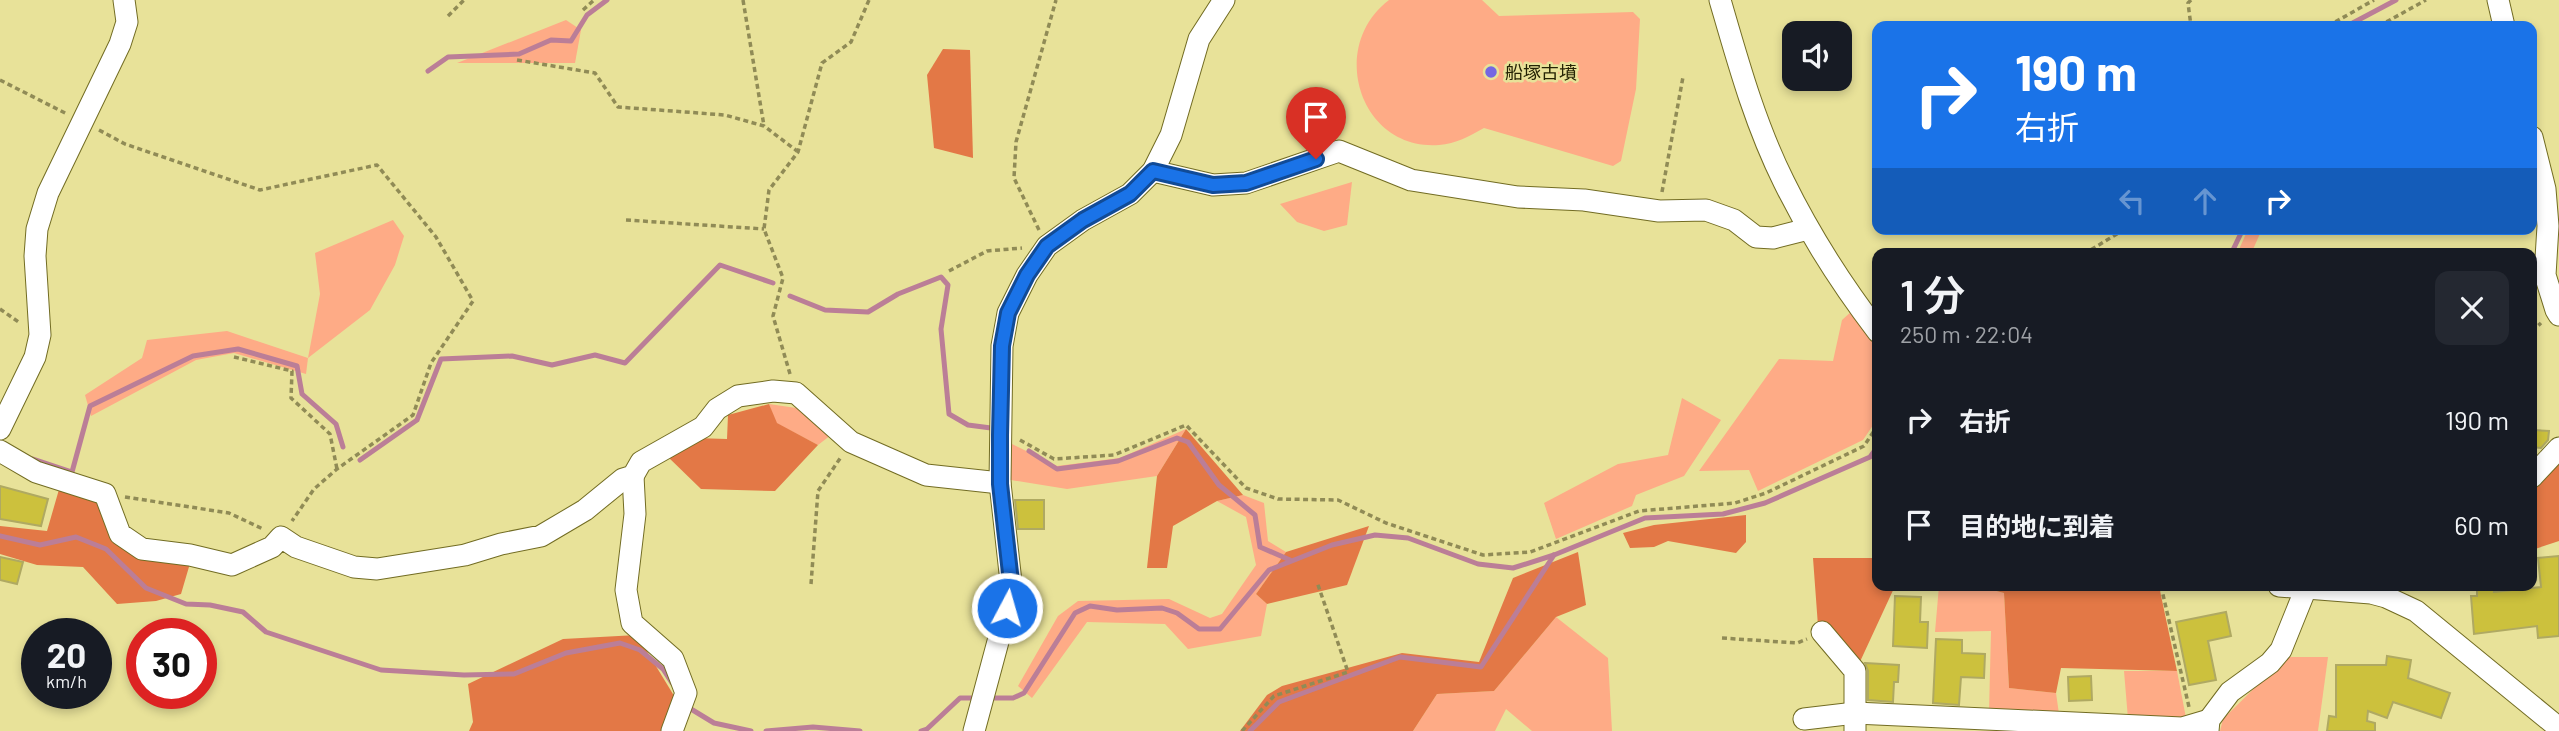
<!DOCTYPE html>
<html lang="ja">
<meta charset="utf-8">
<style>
body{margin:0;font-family:Barlow,"Noto Sans JP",sans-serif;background:#242831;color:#f1f3f6;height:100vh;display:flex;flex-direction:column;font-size:26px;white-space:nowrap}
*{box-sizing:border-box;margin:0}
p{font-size:23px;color:#9ea1a6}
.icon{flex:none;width:38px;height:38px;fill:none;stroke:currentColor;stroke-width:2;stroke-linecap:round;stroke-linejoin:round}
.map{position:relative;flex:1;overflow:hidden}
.drawer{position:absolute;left:1872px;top:248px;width:665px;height:343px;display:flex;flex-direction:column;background:#171b24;border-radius:14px;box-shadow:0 4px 10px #0003}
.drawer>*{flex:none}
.banner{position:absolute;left:1872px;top:21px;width:665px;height:214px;border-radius:14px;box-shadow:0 4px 10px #0003;background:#1a73e8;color:#fff;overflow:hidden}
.tools{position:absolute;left:1782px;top:21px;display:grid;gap:14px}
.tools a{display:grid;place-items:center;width:70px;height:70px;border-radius:14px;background:#171b24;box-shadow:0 4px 10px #0003;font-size:35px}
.speed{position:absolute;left:21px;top:618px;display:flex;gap:14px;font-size:35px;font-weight:700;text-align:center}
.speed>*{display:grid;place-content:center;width:91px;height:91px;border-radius:50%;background:#171b24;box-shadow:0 4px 10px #0003;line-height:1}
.speed small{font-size:18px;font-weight:400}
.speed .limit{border:10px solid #d22;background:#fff;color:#111}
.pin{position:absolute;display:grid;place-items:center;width:60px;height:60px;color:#fff;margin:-72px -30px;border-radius:50% 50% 50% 0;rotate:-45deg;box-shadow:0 0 7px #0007}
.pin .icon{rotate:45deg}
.me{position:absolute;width:77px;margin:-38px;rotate:6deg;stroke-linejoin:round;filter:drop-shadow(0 0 5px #0008)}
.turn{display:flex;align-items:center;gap:24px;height:147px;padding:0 28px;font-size:32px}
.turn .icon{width:91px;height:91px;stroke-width:2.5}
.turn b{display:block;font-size:49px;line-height:60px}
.lanes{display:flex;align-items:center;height:66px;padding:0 28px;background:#0003;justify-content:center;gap:35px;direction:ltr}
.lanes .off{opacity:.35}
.round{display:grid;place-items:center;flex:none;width:74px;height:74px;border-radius:14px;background:#242831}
.head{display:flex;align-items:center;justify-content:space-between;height:119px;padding:0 28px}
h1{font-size:42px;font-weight:600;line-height:52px}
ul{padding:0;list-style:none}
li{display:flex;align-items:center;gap:21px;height:105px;padding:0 28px}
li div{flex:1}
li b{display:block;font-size:26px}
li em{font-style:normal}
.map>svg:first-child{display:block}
.green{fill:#feab86}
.forest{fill:#e37846}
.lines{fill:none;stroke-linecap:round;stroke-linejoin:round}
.stream{stroke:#bb7e97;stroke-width:5}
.building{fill:#ccc13d;stroke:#afa962;stroke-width:2}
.street-casing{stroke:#726c23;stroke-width:23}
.path{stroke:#908b56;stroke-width:3.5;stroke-dasharray:5 3.5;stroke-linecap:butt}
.street{stroke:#fff;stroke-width:21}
.route-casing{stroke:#114b97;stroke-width:18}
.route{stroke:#1a73e8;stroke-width:12}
.poi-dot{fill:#7567e2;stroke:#e8e299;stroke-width:2.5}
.labels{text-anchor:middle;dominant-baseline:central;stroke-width:5;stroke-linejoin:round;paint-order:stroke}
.poi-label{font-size:18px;fill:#252305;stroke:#e8e299;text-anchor:start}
</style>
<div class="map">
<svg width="2559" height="731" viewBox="0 0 2559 731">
<rect width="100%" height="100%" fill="#e8e299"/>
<g class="green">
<path d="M1389,0H1482L1499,16L1633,12L1640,19L1636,89L1621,161L1613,166L1484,128C1469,136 1456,144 1439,145C1360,151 1327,47 1389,0Z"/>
<polygon points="566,20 581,30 575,63 457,63"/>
<polygon points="1352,182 1347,225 1324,231 1297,222 1280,204"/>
<polygon points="393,220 404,236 395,265 370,310 308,358 306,374 234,353 196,360 91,416 85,395 142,358 147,340 227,331 308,358 320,294 315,253"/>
<polygon points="2248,229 2262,229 2251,254 2237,254"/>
<polygon points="1852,311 1878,346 1878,418 1863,440 1758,491 1749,470 1699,471 1779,359 1833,361 1842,320"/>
<polygon points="1682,398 1721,420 1684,476 1636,495 1632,506 1556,539 1544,503 1618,464 1668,455"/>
<polygon points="769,404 803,409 831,435 818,445 776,423"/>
<polygon points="1186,429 1157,476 1067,489 1011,480 1010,443 1057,466 1120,458"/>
<polygon points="1243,495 1264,503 1268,541 1286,552 1256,594 1267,604 1261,636 1188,649 1165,624 1087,622 1032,698 1018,686 1058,616 1078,601 1169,599 1210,618 1222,614 1256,565 1246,517 1217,501"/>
<polygon points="1939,586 1977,586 2004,593 2009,688 2056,693 2059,714 1989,712 1991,631 1935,632"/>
<polygon points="1556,617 1608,658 1612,731 1532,731 1506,709 1495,731 1413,731 1437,694 1494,691"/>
<polygon points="2286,657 2328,657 2318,731 2220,731 2223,719"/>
<polygon points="2124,671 2177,671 2186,718 2128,719"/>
</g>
<g class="forest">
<polygon points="943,49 970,50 973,158 934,148 927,75"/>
<polygon points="769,404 777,423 818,445 775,491 701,489 666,455 695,438 727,439 728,415"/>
<polygon points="1186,429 1243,495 1217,501 1173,526 1167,568 1147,568 1157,476"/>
<polygon points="2559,460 2559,541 2532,550 2532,482"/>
<polygon points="60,486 99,496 116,538 191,560 181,594 156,601 117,604 83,567 37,565 0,554 0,526 47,531"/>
<polygon points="1746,515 1746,542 1736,553 1668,541 1654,547 1630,548 1623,533 1654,525"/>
<polygon points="1369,526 1347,585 1267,604 1256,594 1286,552"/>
<polygon points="1578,552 1586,605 1556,617 1494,691 1437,694 1413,731 1240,731 1267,695 1282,686 1402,653 1479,662 1513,578"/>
<polygon points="1813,558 1878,558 1878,586 1895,586 1858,666 1818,626"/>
<polygon points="1977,586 2159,586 2177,671 2061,668 2056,693 2009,688 2004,593"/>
<polygon points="637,635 676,699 666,731 469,731 473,722 468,684 563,639"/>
</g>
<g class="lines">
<g class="stream">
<polyline points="2347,26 2396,0"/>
<polyline points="428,71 448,57 519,54 551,40 571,41 587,15 607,0"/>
<polyline points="2231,254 2243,229"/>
<polyline points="790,296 825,310 868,312 898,294 941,277 948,285 941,329 949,414 968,425 991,428"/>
<polyline points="1029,451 1057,469 1118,461 1177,438 1188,442 1219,485 1255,515 1260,547 1290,560"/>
<polyline points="33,459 72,472 90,406 193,356 238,349 297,366 302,394 336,424 343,447"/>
<polyline points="360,460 417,420 441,359 512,356 552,365 595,355 625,363 720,265 773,283"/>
<polyline points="0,536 40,545 76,537 106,549 146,588 186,604 210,605 243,612 266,632 381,670 464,675 514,674 566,653 620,643 640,650 663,669 672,683"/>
<polyline points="989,698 1013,698 1024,693 1075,613 1090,606 1117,610 1162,608 1177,613 1199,629 1220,629 1269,570 1332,545 1375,535 1408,538 1478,564 1513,568 1554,555 1645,518 1723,514 1765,503 1870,457 1878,446"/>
<polyline points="686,706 714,723 751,731"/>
<polyline points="766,731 813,727 860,731"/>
<polyline points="921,731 927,729 960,698 979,698"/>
<polyline points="1250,731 1279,702 1400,657 1481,667 1554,555"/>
</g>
</g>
<g class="building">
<polygon points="2532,430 2549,431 2548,440 2541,448 2532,447"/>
<polygon points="0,486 48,499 41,526 0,519"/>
<polygon points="1015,500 1044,500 1044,529 1018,529"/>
<polygon points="2559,556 2559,636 2538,638 2537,626 2474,634 2471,596 2477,596 2477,586 2494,586 2494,592 2541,587 2538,558"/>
<polygon points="0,557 23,562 17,584 0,580"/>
<polygon points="1895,596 1921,597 1920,622 1928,622 1927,648 1893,646"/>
<polygon points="2226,612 2231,636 2208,641 2216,680 2189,685 2176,622"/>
<polygon points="1936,639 1962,640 1962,653 1985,654 1984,678 1961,677 1959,705 1933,703"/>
<polygon points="2387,656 2411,660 2408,678 2450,693 2441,718 2393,702 2387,718 2368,711 2367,721 2375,723 2375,731 2327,731 2329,716 2336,717 2336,665 2386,665"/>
<polygon points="1865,663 1899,665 1898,682 1894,682 1893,702 1868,700 1868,671"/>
<polygon points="2091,676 2092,700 2069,701 2068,677"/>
</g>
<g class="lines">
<defs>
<g id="street">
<path d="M1720,0C1738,62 1755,124 1784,182C1810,235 1842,285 1878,332"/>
<polyline points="2498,0 2504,26"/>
<polyline points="2532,137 2545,189 2548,226 2545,275 2556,310 2559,315"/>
<polyline points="1153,171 1213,185 1246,183 1339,151 1411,180 1518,197 1584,200 1659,211 1706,210 1734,220 1756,237 1773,238 1808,229"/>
<polyline points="0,429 35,357 40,335 35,256 37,229 48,193 120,44 127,22 124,0"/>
<polyline points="0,451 36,472 105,494 120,534 142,549 190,555 232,565 272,547 281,537 296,547 354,567 377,569 465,555 501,544 541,536 585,510 623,479 633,476 641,462 703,427 717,409 738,396 773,391 796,393 851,442 926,475 1000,483"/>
<polyline points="633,476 635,514 626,590 632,623 673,659 686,693 672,731"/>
<polyline points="2532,477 2559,448"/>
<polyline points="2279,586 2371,593 2386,597 2416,611 2559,728"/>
<polyline points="1822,632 1855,671 1855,731"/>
<polyline points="1804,719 1855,713 2182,728 2209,720"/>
<polyline points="974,731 1007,608 1011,582 1000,483 1002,346 1008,313 1027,275 1047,246 1083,220 1130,194 1153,171 1171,135 1199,39 1224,0"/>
<polyline points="2208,731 2209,720 2230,692 2270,663 2281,650 2306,588"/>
</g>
</defs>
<use href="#street" class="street-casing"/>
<g class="path">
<polyline points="743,0 764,126"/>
<polyline points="2191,0 2188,3 2191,26"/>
<polyline points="583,10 594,0"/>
<polyline points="448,16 464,0"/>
<polyline points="2328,26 2374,0"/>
<polyline points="2379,26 2426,0"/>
<polyline points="517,60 595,73 618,107 725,115 764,126 797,151"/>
<polyline points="0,80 67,114"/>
<polyline points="99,130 125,144 260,190 377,165 436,237 473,301 431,363 413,415 337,469 314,489 292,521"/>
<polyline points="1662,192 1683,77"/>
<polyline points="626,220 764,229"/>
<polyline points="1039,230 1014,178 1016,142 1056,0"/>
<polyline points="2084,254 2125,229"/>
<polyline points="949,271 987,251 1022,248"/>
<polyline points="0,309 20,323"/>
<polyline points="2532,331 2541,323"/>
<polyline points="234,357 292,371 291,398 330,434 337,469"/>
<polyline points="790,374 773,316 783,278 764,229 769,190 798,152 822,63 851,42 869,0"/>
<polyline points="1020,440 1054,459 1114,455 1186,425 1246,488 1278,499 1338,500 1386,523 1483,555 1530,552 1639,511 1735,503 1766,493 1864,446 1878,425"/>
<polyline points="125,497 229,513 263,529"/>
<polyline points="811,584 818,491 841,457"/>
<polyline points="2161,586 2189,707"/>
<polyline points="1722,638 1797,643 1807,639"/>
<polyline points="1242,731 1274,696 1348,672 1317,582"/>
</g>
<use href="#street" class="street"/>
</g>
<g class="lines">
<defs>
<polyline id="route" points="1007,608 1011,582 1000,484 1000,435 1002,346 1008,313 1027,275 1047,246 1083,220 1130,194 1153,171 1213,185 1246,183 1316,159"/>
</defs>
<use href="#route" class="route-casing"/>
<use href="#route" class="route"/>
</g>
<circle class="poi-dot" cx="1491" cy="72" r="7"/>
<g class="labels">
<g class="poi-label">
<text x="1505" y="72">船塚古墳</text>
</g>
</g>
</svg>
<div class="tools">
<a><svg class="icon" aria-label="sound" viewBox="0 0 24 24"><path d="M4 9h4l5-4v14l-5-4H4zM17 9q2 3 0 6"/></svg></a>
</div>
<div class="speed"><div>20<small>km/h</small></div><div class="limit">30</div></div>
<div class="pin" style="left:1316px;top:159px;background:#d93025"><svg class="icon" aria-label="arrive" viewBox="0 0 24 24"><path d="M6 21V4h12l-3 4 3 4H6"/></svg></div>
<svg class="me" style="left:1007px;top:608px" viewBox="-20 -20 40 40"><circle r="17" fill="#1a73e8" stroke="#fff" stroke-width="3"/><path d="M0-11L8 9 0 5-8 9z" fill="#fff"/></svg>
<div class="banner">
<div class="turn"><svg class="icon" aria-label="right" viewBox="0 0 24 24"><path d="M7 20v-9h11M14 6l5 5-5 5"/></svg><div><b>190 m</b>右折</div></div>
<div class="lanes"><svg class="icon off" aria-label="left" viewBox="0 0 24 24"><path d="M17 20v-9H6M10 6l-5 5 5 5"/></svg><svg class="icon off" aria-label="ahead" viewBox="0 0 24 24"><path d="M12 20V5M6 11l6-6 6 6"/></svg><svg class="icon" aria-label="right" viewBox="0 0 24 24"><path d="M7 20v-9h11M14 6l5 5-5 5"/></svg></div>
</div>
<section class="drawer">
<div class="head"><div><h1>1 分</h1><p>250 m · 22:04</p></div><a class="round"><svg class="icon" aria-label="close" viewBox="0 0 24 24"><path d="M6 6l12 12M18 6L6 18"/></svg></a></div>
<ul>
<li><svg class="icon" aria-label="right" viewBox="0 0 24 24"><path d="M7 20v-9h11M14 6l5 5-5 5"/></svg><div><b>右折</b></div><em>190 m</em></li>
<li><svg class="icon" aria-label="arrive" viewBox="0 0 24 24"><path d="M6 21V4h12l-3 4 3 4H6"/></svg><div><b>目的地に到着</b></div><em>60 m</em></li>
</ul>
</section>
</div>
